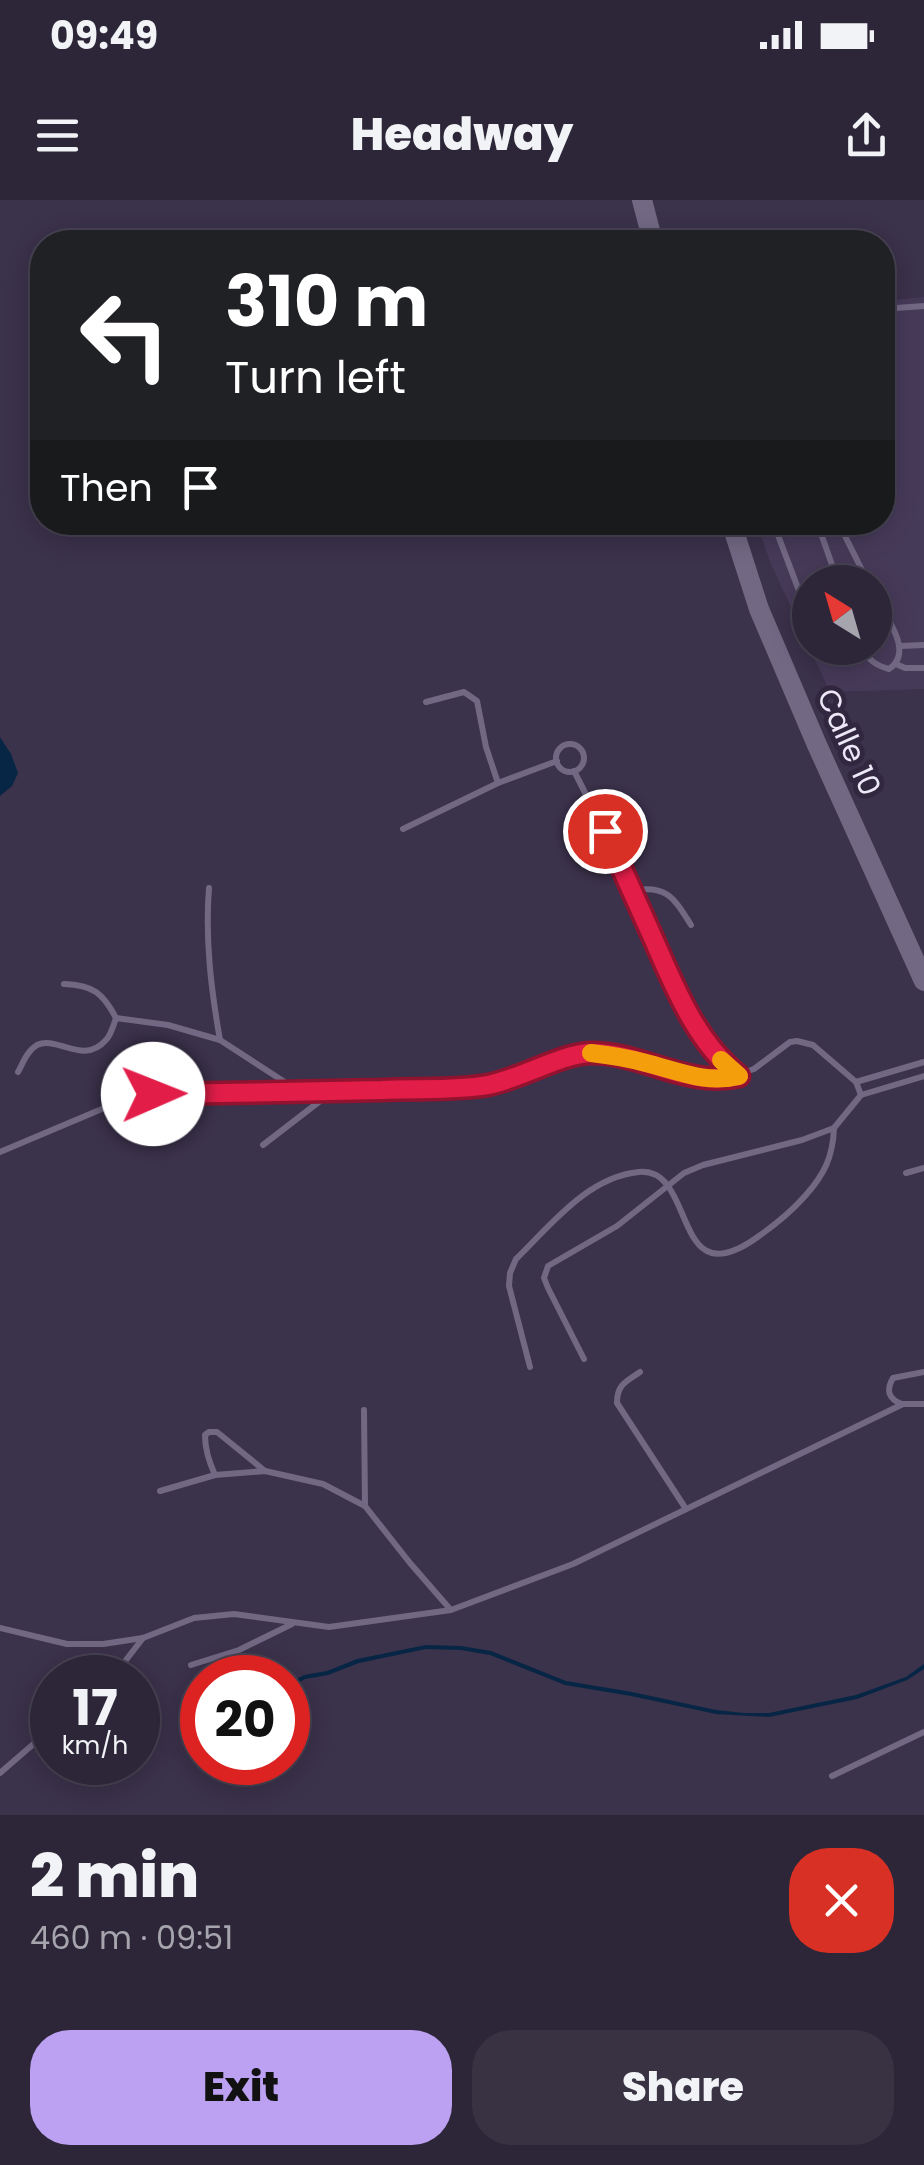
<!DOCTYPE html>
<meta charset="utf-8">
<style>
body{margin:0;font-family:Poppins,sans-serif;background:#383243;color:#f1f3f6;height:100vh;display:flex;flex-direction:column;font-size:38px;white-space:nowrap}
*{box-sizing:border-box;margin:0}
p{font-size:32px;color:#a6a5ae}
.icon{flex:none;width:55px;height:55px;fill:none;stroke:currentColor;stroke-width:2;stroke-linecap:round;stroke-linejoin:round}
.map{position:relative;height:1615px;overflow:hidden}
.details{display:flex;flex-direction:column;background:#2c2638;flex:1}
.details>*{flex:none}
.banner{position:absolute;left:30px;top:30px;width:865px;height:305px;border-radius:40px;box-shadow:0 5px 25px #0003,0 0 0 2px #484353;background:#202124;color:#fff;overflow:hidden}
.needle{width:65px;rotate:323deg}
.buttons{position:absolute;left:792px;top:365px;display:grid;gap:20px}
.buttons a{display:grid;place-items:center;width:100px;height:100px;border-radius:50%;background:#2c2638;box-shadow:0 5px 25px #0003,0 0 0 2px #484353;font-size:50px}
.speed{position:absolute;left:30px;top:1455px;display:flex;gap:20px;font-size:50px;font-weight:700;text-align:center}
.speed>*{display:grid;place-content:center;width:130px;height:130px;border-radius:50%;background:#2c2638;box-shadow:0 5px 25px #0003,0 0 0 2px #484353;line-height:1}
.speed small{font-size:25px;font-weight:400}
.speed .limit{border:15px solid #d22;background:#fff;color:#111}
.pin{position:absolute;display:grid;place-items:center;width:85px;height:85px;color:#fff;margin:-42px;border:5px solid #fff;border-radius:50%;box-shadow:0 2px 10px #0007}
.me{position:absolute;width:110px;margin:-55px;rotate:89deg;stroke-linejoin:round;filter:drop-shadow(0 0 8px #0008)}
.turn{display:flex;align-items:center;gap:35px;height:210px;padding:0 30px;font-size:45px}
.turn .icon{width:130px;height:130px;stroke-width:2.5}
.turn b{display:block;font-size:70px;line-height:85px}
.then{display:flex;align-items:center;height:95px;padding:0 30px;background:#0003;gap:20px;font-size:38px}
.round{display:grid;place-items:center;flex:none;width:105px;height:105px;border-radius:40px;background:#383243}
.overview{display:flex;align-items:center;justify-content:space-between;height:170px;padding:0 30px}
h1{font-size:60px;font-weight:800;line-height:75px}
.primary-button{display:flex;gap:20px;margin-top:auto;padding:20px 30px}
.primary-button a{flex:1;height:115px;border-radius:40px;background:#bca0f2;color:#111;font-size:40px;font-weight:800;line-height:115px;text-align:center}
.primary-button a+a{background:#383243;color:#f1f3f6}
.status{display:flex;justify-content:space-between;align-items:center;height:70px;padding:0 50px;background:#2c2638;direction:ltr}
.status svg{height:28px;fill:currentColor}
header{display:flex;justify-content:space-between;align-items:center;height:130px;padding:0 30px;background:#2c2638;font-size:45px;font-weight:800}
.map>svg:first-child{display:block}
.built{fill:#463a59;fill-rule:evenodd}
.water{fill:#072645}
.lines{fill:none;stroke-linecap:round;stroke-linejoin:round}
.service{stroke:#726884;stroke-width:6}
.secondary{stroke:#726884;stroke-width:20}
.route-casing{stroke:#92132f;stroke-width:25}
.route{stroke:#e11d48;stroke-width:18}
.slow{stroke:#f59e0b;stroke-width:18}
.labels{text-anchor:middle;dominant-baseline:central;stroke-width:10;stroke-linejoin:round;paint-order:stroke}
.street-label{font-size:30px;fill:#ede8f8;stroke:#312840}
</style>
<div class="status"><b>09:49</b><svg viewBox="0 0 49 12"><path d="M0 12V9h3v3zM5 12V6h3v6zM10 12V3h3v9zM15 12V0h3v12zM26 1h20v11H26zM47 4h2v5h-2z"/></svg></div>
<header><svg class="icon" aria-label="menu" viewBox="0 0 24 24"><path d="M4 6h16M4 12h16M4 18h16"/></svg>Headway<svg class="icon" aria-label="share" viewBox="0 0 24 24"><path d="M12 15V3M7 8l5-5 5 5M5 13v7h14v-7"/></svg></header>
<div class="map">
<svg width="924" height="1615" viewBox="0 0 924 1615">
<rect width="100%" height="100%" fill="#3b324b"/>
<path class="built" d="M924,97V489L830,492L770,362L757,323L882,322L883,101ZM810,382H875V448H810Z"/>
<g class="water">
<polygon points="0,537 11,554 18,573 12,586 0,596"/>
<polygon points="426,1445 461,1446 491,1451 566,1481 632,1492 716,1510 744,1513 769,1513 856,1495 906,1477 924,1464 924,1469 907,1480 857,1499 769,1517 716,1514 631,1496 565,1485 490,1455 461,1450 426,1449 359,1463 328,1475 305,1479 288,1489 288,1484 304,1475 327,1471 357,1459"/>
</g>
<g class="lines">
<g class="service">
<polyline points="882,109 924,106"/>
<polyline points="773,322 810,420"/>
<polyline points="817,322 838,382"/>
<polyline points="838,322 868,382"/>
<polyline points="900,446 924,445"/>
<path d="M863,448C867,459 877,466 889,469C915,452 885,416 875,396"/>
<polyline points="896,464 905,468 924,468"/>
<polyline points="426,502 464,492 477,501 486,547 498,583"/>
<circle cx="570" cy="558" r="14"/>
<path d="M574,571C599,619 621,668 644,718C668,772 690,836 738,875"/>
<polyline points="403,629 498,583 557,561"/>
<path d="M209,688C205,739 211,789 220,840L300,892"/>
<path d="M631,691C667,684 674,698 691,725"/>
<path d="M64,784C93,785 103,793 116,818"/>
<path d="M18,872C23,863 27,851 37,845C57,835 83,866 106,840C111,835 114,824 116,818L168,825L220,840"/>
<polyline points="856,882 924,862"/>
<polyline points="263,945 333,891"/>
<polyline points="0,952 109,906 153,894 300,892 488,885 575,855 591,853 647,863 698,877 725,879 754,869 790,842 797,841 813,845 856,882 861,895"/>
<polyline points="906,973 924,968"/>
<polyline points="584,1159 548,1088 544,1078 548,1066 617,1026 684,973 703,965 802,940 834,928 861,895 924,876"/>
<path d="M530,1167L509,1086L510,1073L516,1059C550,1026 587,977 639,972C698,967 670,1101 759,1036C776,1024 791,1012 805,996C824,975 833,957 834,928"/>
<path d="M640,1172C626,1182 617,1184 617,1203L686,1309"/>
<path d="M902,1204C888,1199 886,1190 893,1178L924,1172"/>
<polyline points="364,1210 365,1306"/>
<path d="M215,1275C209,1262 205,1250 205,1235L209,1232H217L265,1271"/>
<polyline points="160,1291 215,1275 265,1271 323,1284 365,1306 410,1363 450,1409"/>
<polyline points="0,1428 67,1444 103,1444 143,1438 194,1418 234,1414 329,1427 451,1410 573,1364 903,1204 924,1204"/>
<polyline points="191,1465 239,1450 292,1424"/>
<polyline points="108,1478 126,1460 143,1438"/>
<polyline points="0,1573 52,1528"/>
<polyline points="832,1576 924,1532"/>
</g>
<g class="secondary">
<polyline points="642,0 653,42"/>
<polyline points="731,322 759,409 817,545 924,781"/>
</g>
</g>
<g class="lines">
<defs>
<path id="route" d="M153,894C229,893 306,892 382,890C415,888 456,891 488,885C520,879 561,854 590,853C641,852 687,888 739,876C696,842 674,786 653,738C637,702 621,667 605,631"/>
</defs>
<use href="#route" class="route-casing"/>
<use href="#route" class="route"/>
<path class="slow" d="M591,853C609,855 628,858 646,863C678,871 705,884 739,876L721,860"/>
</g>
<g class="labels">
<g class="street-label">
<text transform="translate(849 542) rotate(66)">Calle 10</text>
</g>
</g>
</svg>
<div class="buttons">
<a><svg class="needle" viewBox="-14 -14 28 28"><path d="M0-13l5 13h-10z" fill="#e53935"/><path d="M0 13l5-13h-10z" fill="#a6a5ae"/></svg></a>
</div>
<div class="speed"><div>17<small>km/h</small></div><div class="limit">20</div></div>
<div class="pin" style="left:605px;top:631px;background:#d93025"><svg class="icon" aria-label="arrive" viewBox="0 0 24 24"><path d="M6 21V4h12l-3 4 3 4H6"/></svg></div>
<svg class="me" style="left:153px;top:894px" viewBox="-20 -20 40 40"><circle r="19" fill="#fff"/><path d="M0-13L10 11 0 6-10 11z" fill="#e11d48"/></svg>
<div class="banner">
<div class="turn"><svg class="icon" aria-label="left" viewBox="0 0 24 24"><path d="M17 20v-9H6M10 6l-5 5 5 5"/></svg><div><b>310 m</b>Turn left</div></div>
<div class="then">Then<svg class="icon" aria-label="arrive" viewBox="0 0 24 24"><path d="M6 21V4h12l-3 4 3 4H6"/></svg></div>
</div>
</div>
<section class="details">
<div class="overview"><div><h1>2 min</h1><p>460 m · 09:51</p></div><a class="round" style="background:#d93025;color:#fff"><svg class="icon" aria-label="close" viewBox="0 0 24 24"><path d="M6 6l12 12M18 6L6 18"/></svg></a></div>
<div class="primary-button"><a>Exit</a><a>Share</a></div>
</section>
